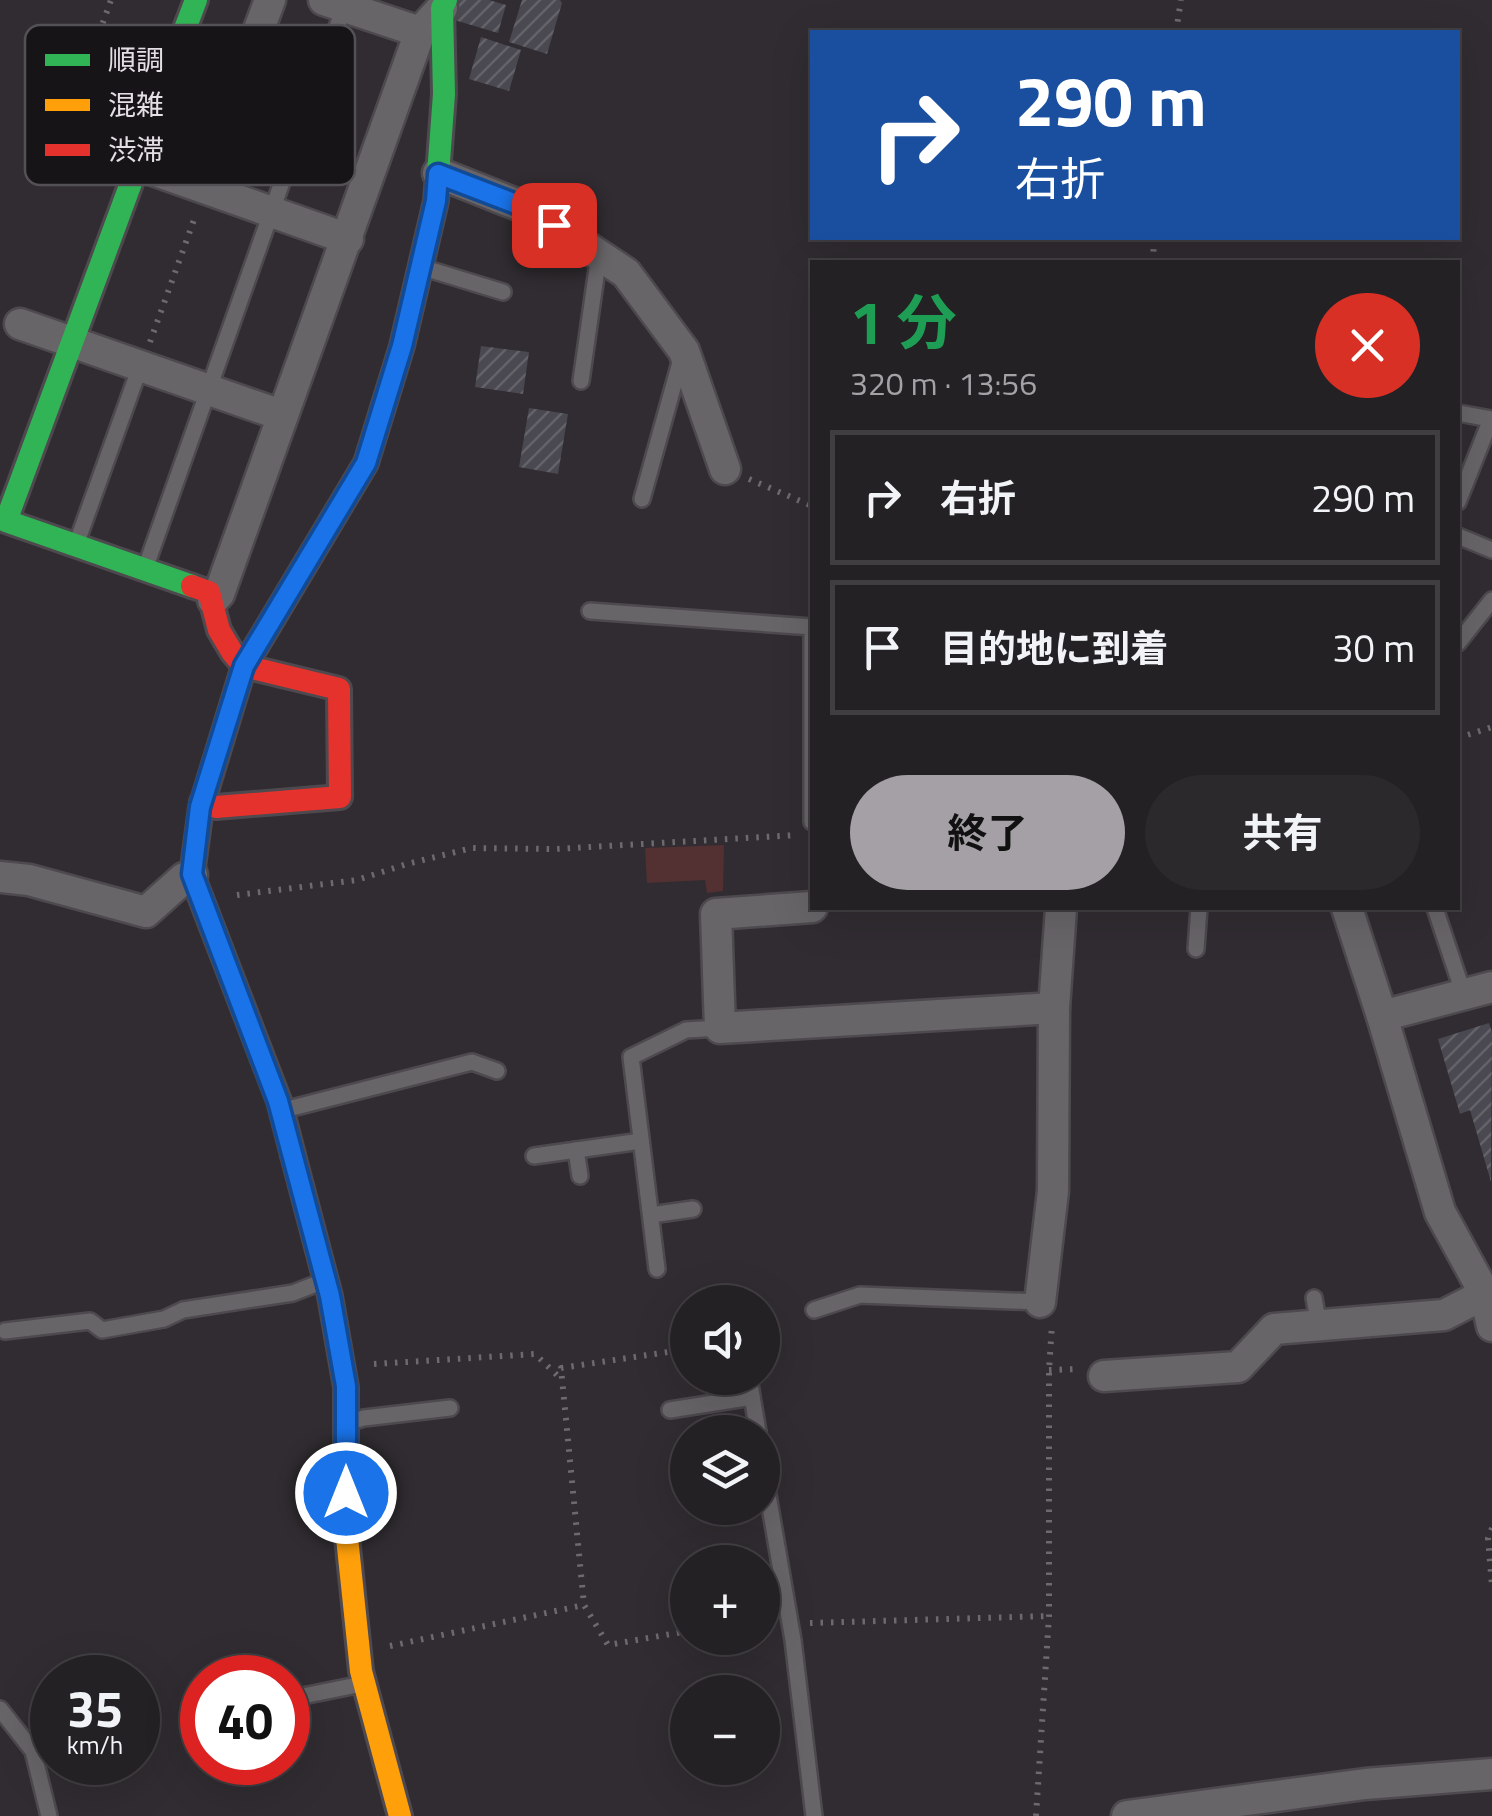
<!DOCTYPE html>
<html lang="ja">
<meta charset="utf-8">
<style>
body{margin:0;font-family:"Titillium Web","Noto Sans JP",sans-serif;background:#2c292d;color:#f1f3f6;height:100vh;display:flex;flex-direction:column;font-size:38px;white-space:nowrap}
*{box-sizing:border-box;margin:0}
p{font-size:32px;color:#a3a3a7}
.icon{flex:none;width:55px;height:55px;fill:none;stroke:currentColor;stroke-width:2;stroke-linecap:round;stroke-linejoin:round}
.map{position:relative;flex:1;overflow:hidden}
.drawer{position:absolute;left:810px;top:260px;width:650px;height:650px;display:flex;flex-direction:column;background:#242125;border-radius:0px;box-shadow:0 10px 40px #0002,0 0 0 2px #413e42}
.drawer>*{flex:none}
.banner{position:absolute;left:810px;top:30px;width:650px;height:210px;border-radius:0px;box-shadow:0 10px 40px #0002,0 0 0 2px #413e42;background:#1a4fa0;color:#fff;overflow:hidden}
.tools{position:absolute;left:670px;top:1285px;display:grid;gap:20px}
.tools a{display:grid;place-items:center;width:110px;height:110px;border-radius:50%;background:#242125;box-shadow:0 10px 40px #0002,0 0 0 2px #413e42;font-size:50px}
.speed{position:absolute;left:30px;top:1655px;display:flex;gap:20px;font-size:50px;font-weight:700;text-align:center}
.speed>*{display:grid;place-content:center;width:130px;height:130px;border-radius:50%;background:#242125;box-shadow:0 10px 40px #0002,0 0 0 2px #413e42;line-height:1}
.speed small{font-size:25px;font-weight:400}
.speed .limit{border:15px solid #d22;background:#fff;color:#111}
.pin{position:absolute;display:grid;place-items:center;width:85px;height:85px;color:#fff;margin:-42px;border-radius:20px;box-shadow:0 5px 15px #0006}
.me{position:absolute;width:110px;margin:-55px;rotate:0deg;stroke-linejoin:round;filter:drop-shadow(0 0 8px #0008)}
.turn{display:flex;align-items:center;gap:35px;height:210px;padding:0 40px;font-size:45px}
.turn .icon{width:130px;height:130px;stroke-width:2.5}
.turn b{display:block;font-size:70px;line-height:85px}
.round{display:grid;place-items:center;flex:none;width:105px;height:105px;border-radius:52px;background:#2c292d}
.summary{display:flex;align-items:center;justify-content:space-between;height:170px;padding:0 40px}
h1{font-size:60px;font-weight:700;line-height:75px;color:#1e9e55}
.button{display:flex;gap:20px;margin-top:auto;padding:20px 40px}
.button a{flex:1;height:115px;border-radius:60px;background:#a5a0a6;color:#111;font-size:40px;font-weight:700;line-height:115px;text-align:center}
.button a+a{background:#2c292d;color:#f1f3f6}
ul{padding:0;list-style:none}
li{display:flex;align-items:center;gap:30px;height:135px;margin:0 20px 15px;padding:0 20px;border:5px solid #413e42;border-radius:0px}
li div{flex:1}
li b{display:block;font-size:38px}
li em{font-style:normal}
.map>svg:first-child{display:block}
.park{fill:#533032}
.building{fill:url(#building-hatch)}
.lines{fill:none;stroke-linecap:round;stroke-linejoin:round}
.lane-casing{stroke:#4d494e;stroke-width:20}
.street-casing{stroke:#4d494e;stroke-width:35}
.fast-casing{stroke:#4d494e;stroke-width:28}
.slow-casing{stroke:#4d494e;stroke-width:28}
.jam-casing{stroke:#4d494e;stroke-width:28}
.path{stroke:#6d6a6e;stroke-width:6;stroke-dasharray:2.5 8;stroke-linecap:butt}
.lane{stroke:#686569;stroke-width:15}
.street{stroke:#686569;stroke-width:30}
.fast{stroke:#30b455;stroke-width:22}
.slow{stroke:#ff9f0a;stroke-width:22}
.jam{stroke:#e5322d;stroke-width:22}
.route-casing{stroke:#114b97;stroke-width:25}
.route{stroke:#1a73e8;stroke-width:18}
.key{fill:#171418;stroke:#545156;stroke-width:2.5}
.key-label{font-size:28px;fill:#e4dfe5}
</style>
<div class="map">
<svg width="1492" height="1816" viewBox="0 0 1492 1816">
<defs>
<pattern id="building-hatch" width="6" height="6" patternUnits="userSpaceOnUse" patternTransform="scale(2.5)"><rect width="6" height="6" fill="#4a4850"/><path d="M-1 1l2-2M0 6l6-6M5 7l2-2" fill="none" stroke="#646269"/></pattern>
</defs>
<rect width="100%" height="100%" fill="#302c31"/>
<polygon class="park" points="724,845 723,891 707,893 705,880 647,883 645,848"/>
<g class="building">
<polygon points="457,0 489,0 506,5 498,33 451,19"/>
<polygon points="522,0 560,0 562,3 547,54 509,42"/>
<polygon points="481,37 521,50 509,91 469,79"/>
<polygon points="481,346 529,352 523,394 475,387"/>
<polygon points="529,408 568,414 558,474 519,467"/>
<polygon points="1489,1023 1492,1032 1491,1182 1470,1110 1460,1114 1438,1039"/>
</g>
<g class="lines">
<defs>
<g id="lane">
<polyline points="421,267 503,292"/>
<polyline points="581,381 599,255"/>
<polyline points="1458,413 1491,419 1458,502"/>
<polyline points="642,499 681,359"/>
<polyline points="1458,536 1492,550"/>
<polyline points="77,542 140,367"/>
<polyline points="145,569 344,7"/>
<polyline points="590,611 812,627 812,822"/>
<polyline points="1458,643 1492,600"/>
<polyline points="1435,908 1464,995"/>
<polyline points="1196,949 1199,908"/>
<polyline points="284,1110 472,1062 497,1071"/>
<polyline points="576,1150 580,1176"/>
<polyline points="534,1156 641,1141"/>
<polyline points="651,1215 693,1209"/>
<polyline points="657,1269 631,1057 686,1030 720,1028"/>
<polyline points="1314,1298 1319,1325"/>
<polyline points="814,1310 860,1295 1040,1302"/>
<polyline points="5,1331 90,1321 102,1330 164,1319 183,1310 293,1293 326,1280"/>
<polyline points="749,1378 758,1432"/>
<polyline points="670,1410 752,1397"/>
<polyline points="346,1423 364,1418 450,1408"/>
<polyline points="762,1460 793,1640 814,1816"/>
<polyline points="288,1699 362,1684"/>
<polyline points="0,1709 33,1751 49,1816"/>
</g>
<g id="street">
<polyline points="324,0 420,32"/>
<polyline points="71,141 348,239"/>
<polyline points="438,173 531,210 626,273 684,351 725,469"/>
<polyline points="200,186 270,0"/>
<polyline points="20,324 281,415"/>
<polyline points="213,600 219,594 420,32 442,8"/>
<polyline points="0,877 29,880 146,912 184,878 192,875"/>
<polyline points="812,907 716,914 720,1028 1054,1008"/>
<polyline points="1347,908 1382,1016 1440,1212 1485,1294 1492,1326"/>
<polyline points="1382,1016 1492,987"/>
<polyline points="1040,1302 1053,1191 1054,1008 1061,908"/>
<polyline points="1104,1376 1238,1367 1274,1329 1444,1315 1485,1294"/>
<polyline points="1127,1816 1365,1784 1492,1774"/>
</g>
<g id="fast">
<polyline points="192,586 6,521 138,164 136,157 196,0"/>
<polyline points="257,645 366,463 402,346 436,201 444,94 442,8 446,0"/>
</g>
<polyline id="slow" points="293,1155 330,1296 346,1387 346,1528 361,1671 400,1816"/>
<g id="jam">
<polyline points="192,586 209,592 219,630 232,652 244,666 339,689 340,797 216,807 202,802"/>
<polyline points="257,645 244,666 201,807 192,875 279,1101 293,1155"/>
</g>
</defs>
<use href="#lane" class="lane-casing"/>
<use href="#street" class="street-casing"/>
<use href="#fast" class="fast-casing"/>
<use href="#slow" class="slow-casing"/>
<use href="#jam" class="jam-casing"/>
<g class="path">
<polyline points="1176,32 1181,0"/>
<polyline points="71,112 111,0"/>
<polyline points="1153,262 1154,238"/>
<polyline points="150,342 195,217"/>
<polyline points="749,479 812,506"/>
<polyline points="1458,738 1492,727"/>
<polyline points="237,895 357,880 407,864 472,848 555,849 798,835"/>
<polyline points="688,1349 561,1368 584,1605 608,1645 688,1631"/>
<polyline points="374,1364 535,1354 561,1379"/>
<polyline points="1049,1370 1078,1369"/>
<polyline points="1492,1528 1488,1538 1492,1586"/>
<polyline points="810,1623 1049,1616"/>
<polyline points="390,1646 584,1605"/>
<polyline points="1036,1816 1049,1616 1049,1370 1052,1325"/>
</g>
<use href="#lane" class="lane"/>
<use href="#street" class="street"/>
<use href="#fast" class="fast"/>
<use href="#slow" class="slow"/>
<use href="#jam" class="jam"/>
</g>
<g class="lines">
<defs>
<polyline id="route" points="346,1493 346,1386 330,1296 278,1101 192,874 200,807 244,666 366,463 402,346 436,201 438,174 532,210 554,225"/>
</defs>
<use href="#route" class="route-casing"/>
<use href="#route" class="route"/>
</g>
<rect x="25" y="25" width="330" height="160" rx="15" class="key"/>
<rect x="45" y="54" width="45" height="12" fill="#30b455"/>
<rect x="45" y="99" width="45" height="12" fill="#ff9f0a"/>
<rect x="45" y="144" width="45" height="12" fill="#e5322d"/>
<g class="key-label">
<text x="108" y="70">順調</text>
<text x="108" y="115">混雑</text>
<text x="108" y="160">渋滞</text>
</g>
</svg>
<div class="tools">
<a><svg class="icon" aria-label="sound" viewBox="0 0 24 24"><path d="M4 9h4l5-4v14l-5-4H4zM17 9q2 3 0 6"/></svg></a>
<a><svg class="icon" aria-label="layers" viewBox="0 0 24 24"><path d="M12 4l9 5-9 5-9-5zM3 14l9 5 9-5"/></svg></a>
<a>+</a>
<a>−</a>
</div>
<div class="speed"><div>35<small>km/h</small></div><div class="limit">40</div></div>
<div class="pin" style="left:554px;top:225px;background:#d93025"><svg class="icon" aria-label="arrive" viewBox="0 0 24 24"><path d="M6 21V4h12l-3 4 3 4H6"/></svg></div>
<svg class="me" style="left:346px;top:1493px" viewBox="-20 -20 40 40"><circle r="17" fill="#1a73e8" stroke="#fff" stroke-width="3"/><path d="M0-11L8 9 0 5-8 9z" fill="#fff"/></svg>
<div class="banner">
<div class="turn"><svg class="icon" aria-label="right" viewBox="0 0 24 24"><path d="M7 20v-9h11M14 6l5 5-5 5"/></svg><div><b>290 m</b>右折</div></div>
</div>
<section class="drawer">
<div class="summary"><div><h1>1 分</h1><p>320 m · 13:56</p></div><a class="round" style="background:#d93025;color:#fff"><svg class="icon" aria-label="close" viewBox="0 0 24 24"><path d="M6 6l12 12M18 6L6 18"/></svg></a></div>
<ul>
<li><svg class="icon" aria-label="right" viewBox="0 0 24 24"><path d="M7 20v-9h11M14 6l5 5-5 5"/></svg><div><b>右折</b></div><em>290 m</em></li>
<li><svg class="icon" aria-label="arrive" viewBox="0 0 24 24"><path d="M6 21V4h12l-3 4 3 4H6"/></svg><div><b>目的地に到着</b></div><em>30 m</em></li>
</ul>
<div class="button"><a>終了</a><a>共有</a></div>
</section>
</div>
